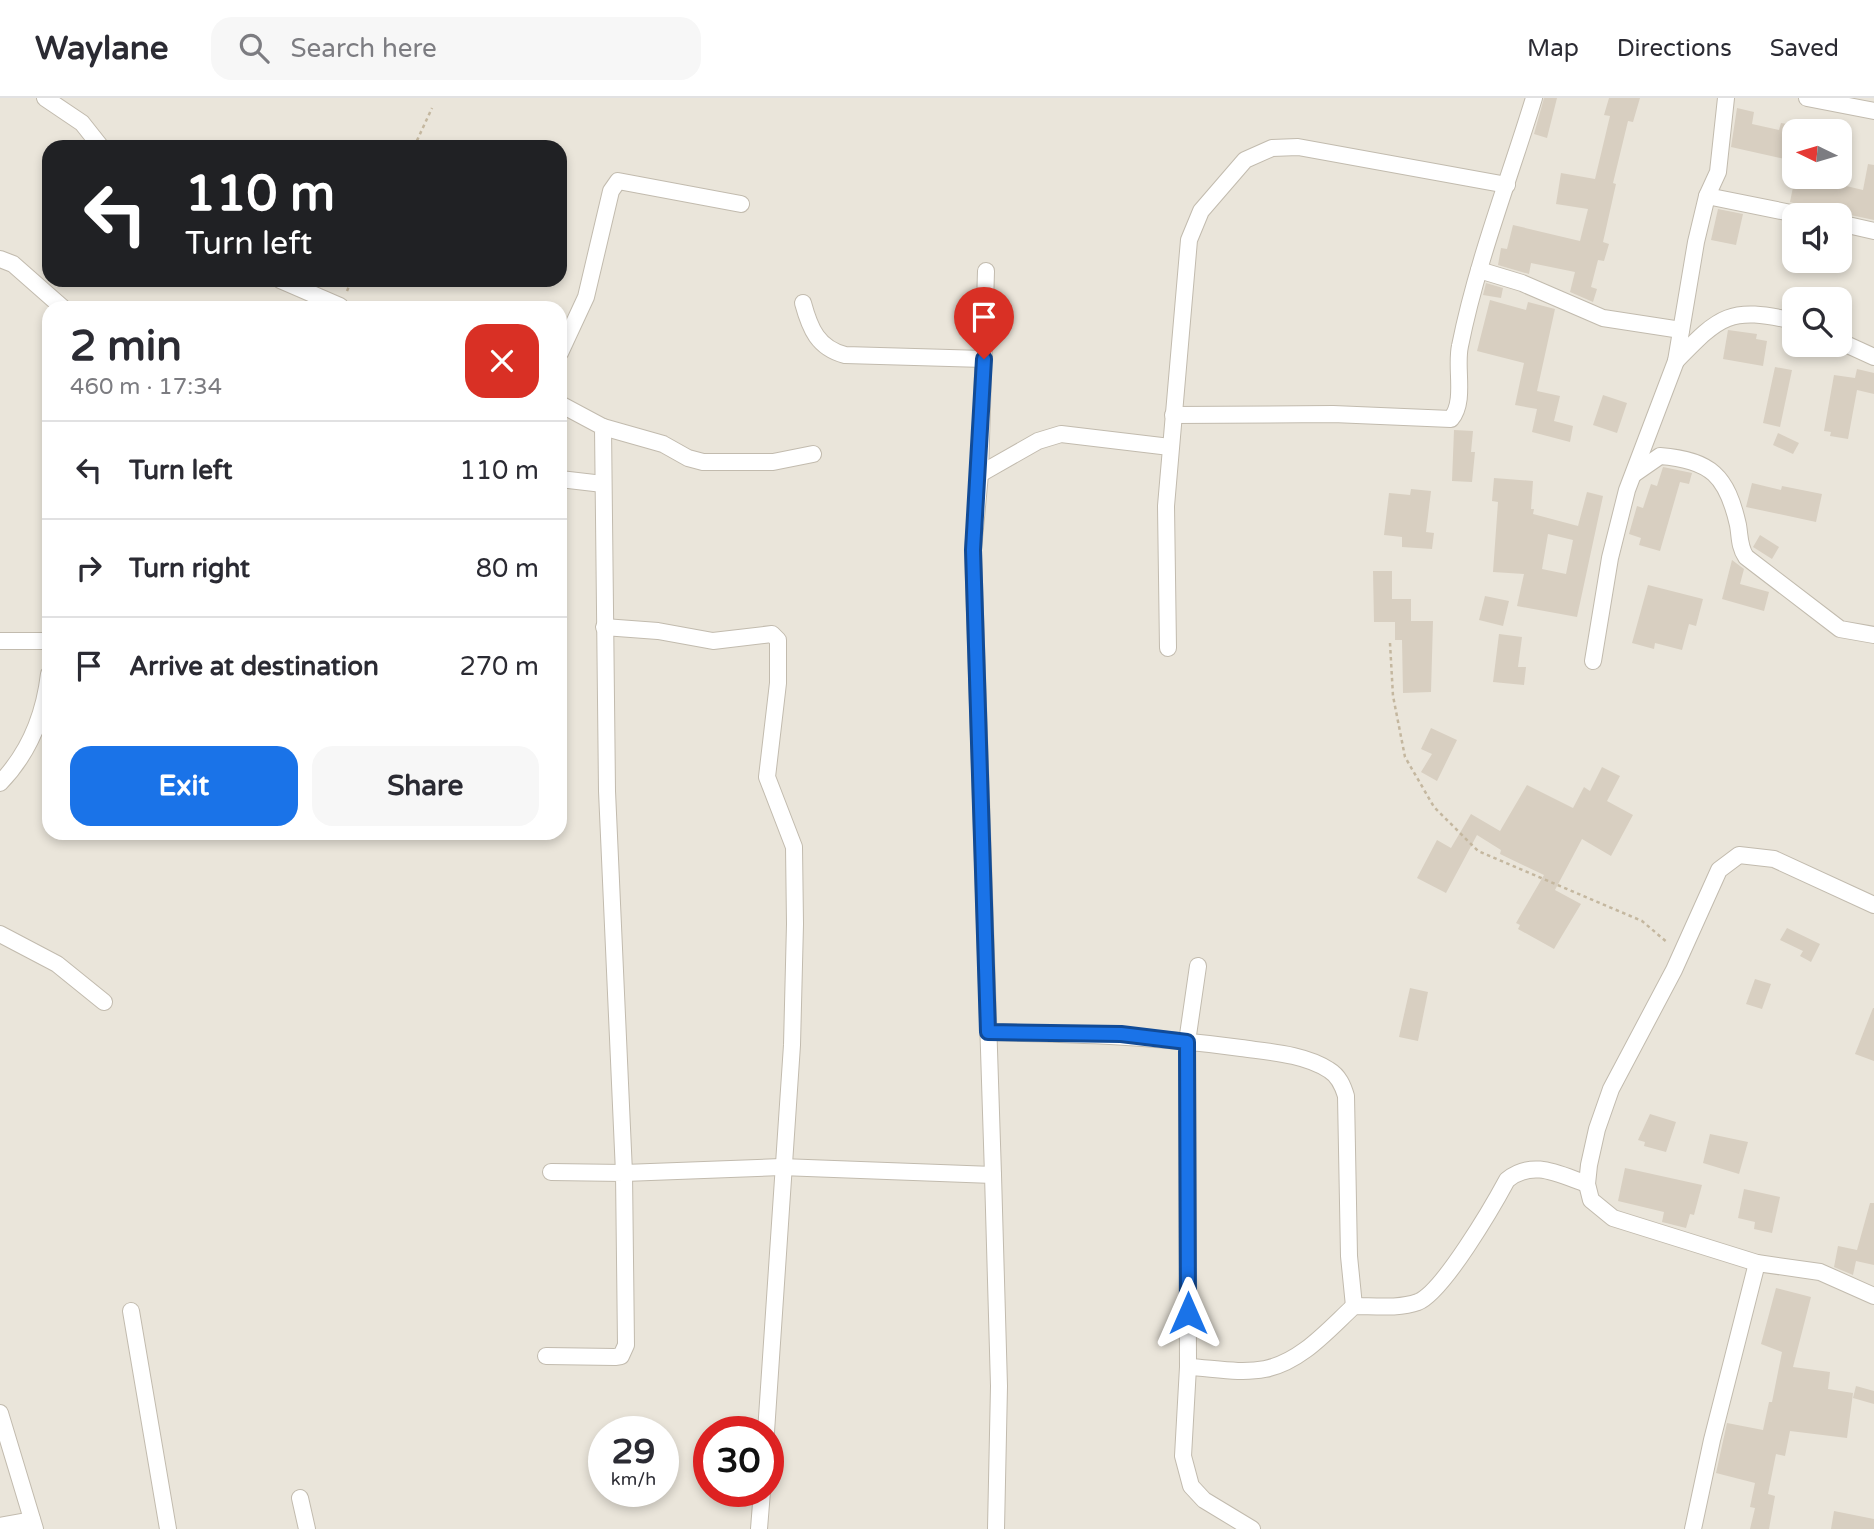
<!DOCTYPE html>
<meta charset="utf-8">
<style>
body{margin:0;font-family:"Varela Round",sans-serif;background:#f7f7f7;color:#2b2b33;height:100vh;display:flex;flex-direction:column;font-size:26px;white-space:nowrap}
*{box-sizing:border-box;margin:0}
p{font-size:23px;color:#7c7c81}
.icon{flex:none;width:38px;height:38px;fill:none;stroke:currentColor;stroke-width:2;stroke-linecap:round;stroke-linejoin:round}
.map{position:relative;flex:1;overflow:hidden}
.sheet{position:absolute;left:42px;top:203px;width:525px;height:539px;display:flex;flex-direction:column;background:#fff;border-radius:21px;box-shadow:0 4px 10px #0003}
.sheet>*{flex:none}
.hud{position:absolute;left:42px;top:42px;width:525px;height:147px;border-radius:21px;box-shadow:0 4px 10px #0003;background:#202124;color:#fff;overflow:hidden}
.needle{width:46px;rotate:275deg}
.fabs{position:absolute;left:1782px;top:21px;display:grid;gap:14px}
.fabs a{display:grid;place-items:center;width:70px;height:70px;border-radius:14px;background:#fff;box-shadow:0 4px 10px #0003;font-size:35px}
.speed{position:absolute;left:588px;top:1318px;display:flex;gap:14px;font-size:35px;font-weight:700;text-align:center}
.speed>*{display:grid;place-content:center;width:91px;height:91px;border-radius:50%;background:#fff;box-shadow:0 4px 10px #0003;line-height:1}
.speed small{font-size:18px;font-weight:400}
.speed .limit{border:10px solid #d22;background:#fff;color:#111}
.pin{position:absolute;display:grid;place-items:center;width:60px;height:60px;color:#fff;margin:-72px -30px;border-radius:50% 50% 50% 0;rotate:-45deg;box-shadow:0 0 7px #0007}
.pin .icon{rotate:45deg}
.me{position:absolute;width:77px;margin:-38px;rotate:0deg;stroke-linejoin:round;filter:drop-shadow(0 0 5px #0008)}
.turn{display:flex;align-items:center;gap:24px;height:147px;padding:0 28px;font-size:32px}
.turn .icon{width:91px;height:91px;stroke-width:2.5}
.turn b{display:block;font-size:49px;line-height:60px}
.round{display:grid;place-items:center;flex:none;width:74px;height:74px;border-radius:21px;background:#f7f7f7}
.overview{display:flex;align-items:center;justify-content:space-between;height:119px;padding:0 28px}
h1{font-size:42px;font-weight:800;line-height:52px}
.primary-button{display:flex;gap:14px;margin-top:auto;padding:14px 28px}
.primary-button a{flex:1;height:80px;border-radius:21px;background:#1a73e8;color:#fff;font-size:28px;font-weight:800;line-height:80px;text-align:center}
.primary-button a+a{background:#f7f7f7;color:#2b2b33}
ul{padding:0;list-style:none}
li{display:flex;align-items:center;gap:21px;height:98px;padding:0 28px;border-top:2px solid #e1e1e2}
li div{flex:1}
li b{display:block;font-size:26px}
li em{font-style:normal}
header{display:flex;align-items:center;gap:42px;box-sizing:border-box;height:98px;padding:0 35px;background:#fff;border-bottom:2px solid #e1e1e2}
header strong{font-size:33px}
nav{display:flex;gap:38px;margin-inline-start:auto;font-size:24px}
.search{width:490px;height:63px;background:#f7f7f7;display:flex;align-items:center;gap:18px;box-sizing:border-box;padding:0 24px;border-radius:21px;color:#7c7c81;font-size:26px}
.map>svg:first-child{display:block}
.residential{fill:#eae5da;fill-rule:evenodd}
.building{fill:#d8cfc1;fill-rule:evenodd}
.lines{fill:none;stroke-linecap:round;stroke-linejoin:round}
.minor-casing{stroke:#c2bbae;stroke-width:18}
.path{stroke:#c4b79f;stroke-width:2.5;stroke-dasharray:3.5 3.5;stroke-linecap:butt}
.minor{stroke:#fff;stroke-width:16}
.route-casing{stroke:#114b97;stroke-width:18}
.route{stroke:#1a73e8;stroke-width:12}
</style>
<header>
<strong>Waylane</strong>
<div class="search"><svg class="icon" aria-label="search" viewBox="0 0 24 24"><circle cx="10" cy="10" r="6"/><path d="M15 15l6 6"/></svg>Search here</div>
<nav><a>Map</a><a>Directions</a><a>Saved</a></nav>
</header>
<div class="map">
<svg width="1874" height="1431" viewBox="0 0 1874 1431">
<rect width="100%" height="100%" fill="#f6f3ec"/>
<path class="residential" d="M0,0H1874V1431H0ZM1794,33H1839V79H1794ZM49,49H560V182H49ZM1794,117H1839V163H1794ZM1794,201H1839V247H1794ZM49,210H560V735H49ZM604,1334H663V1393H604ZM709,1334H768V1393H709Z"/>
<g class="building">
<polygon points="1544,0 1557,0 1547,40 1534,36"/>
<polygon points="1609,0 1640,0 1633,24 1628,23 1613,85 1616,86 1603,144 1609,146 1604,163 1598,162 1591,189 1597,191 1593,204 1570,194 1575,174 1531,165 1529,176 1498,167 1501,150 1507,151 1513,127 1580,143 1588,111 1556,106 1561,75 1595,81 1610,18 1604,17"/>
<polygon points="1737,10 1754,14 1752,26 1779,32 1781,25 1794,27 1794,63 1731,49"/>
<polygon points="1868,66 1874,67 1874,122 1841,115 1814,113 1814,111 1790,104 1795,79 1839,79 1838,86 1863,92"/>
<polygon points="1718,111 1743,116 1736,147 1711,142"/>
<polygon points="1486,185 1503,190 1501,200 1483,197"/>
<polygon points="1490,202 1526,212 1528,204 1555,211 1537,293 1560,298 1554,323 1573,328 1570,344 1532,334 1537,311 1515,307 1524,265 1477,253"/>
<polygon points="1728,232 1757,236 1756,241 1767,243 1763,268 1723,261"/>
<polygon points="1775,269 1792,272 1780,329 1763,325"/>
<polygon points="1857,271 1874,275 1874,296 1857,292 1848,341 1830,338 1831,334 1824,333 1834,277 1855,280"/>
<polygon points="1603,297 1627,305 1617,335 1593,327"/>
<polygon points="1454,332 1473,333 1471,354 1475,354 1472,384 1452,383"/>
<polygon points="1778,335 1799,345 1793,356 1773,347"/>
<polygon points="1663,369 1692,375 1689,386 1680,384 1660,453 1639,447 1641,440 1629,436 1637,408 1643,410 1651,386 1657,388"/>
<path d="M1494,380L1533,383L1531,411H1534L1533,416L1578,428L1587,394L1603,398L1577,519L1517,508L1524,476L1493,474L1498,404L1492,403ZM1548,436L1573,442L1566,476L1542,471Z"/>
<polygon points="1752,385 1781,392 1782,388 1822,396 1816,424 1746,409"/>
<polygon points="1411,391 1431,393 1426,434 1434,435 1432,451 1402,449 1402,439 1384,437 1389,395 1410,397"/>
<polygon points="1760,437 1779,449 1772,461 1753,449"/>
<polygon points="1732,462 1744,471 1740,486 1769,494 1764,513 1722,501"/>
<polygon points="1373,473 1392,473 1392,501 1411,501 1411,523 1433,523 1431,594 1403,595 1402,542 1395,542 1395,524 1374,524"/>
<polygon points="1648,487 1703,501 1696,528 1689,526 1682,552 1655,545 1654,551 1632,545"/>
<polygon points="1485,498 1509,503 1503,528 1479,522"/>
<polygon points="1499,536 1522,539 1518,569 1526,569 1524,587 1493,584"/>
<polygon points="1431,630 1457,642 1437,683 1421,674 1432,656 1421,651"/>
<polygon points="1602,669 1620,678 1607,703 1633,717 1611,758 1582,741 1555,792 1581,806 1554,851 1518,831 1520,827 1516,825 1544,777 1500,756 1501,752 1477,737 1446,795 1417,780 1437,742 1451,750 1471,716 1500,733 1527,687 1573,710 1584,689 1590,693"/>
<polygon points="1787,830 1820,846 1811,864 1800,858 1803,853 1780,842"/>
<polygon points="1755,881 1771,886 1762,911 1746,906"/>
<polygon points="1410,890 1428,894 1418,943 1399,939"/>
<polygon points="1873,910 1874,910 1874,963 1855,956"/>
<polygon points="1650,1016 1676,1024 1666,1054 1644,1048 1645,1044 1638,1042"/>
<polygon points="1710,1036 1748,1044 1739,1076 1703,1065"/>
<polygon points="1625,1070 1702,1087 1694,1117 1690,1116 1686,1130 1662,1124 1664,1114 1618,1103"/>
<polygon points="1744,1091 1780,1099 1772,1135 1754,1131 1755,1124 1738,1120"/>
<polygon points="1870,1105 1874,1105 1874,1167 1856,1163 1853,1177 1834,1169 1838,1148 1857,1152"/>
<polygon points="1776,1190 1811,1199 1793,1269 1830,1274 1828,1291 1853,1295 1847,1340 1790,1333 1785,1358 1776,1356 1768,1396 1775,1398 1769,1431 1750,1431 1755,1410 1750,1409 1755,1385 1716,1375 1727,1325 1763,1332 1769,1304 1772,1304 1782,1254 1761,1246"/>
<polygon points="1856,1288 1874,1293 1874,1306 1853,1300"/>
<polygon points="1834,1413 1874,1421 1874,1431 1831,1431"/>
</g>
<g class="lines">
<defs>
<g id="minor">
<polyline points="45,0 82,25 101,49"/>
<polyline points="1807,0 1874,13"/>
<polyline points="1707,98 1801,117"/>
<polyline points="1839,125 1874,133"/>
<polyline points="0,161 13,166 63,210"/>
<polyline points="1479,172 1522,185 1603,220 1681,232"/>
<polyline points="986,173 980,376 973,452 993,1077"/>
<polyline points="280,182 340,208"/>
<path d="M803,205C810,231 818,250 845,257L984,261"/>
<polyline points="1839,243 1874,259"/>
<polyline points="560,255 586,199 611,93 618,83 741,106"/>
<path d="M1676,263C1720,218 1729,208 1794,223"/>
<polyline points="560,306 603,329 607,693 624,1075 781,1069 993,1077 999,1288 996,1431"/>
<path d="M1173,317L1333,316L1451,321C1466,303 1455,270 1460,248C1477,163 1509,82 1534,0"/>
<polyline points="603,329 663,346 688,360 703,364 773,364 813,356"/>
<polyline points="980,376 1038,343 1061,336 1170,349"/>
<path d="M1634,376L1660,358C1711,362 1727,378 1738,427C1740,438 1739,449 1746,459L1840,531L1874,537"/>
<polyline points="560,381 603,386"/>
<polyline points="604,529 658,533 713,543 772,536 778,542 778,585 767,679 794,749 795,826 792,947 766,1334"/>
<polyline points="0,543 49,543"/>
<polyline points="1168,550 1166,408 1189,142 1201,113 1245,62 1272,50 1298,49 1507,87"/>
<polyline points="1593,563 1610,460 1627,392 1676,263 1696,144 1707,98 1718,74 1726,0"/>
<path d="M0,685C30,654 44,618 49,576"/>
<polyline points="1874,807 1774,761 1739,757 1719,772 1674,872 1611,991 1597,1031 1589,1067 1587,1086 1591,1102 1613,1120 1757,1165 1820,1174 1874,1198"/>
<polyline points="0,836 57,866 104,904"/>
<polyline points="1198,868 1187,944 1188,1269 1183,1358 1191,1388 1204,1402 1252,1431"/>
<path d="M988,934C1073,936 1156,938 1241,950C1269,954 1304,956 1329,972C1339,978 1343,988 1346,998L1349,1158L1354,1208"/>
<polyline points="131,1213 168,1431"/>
<polyline points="546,1258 615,1259 621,1258 626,1247 624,1075 551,1074"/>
<path d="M1188,1269C1212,1270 1240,1276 1265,1271C1301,1264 1328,1232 1354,1208C1374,1208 1399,1211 1418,1204C1443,1194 1493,1108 1507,1082C1533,1061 1558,1076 1587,1086"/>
<polyline points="0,1315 35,1431"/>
<polyline points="300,1400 307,1431"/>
<polyline points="0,1428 32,1422"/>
<polyline points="759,1431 762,1393"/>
<polyline points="1693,1431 1712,1342 1757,1165"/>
</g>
</defs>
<use href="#minor" class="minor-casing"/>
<g class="path">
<polyline points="414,49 432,10"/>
<polyline points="347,193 352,182"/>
<polyline points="1390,545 1393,598 1405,659 1434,709 1478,753 1642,823 1668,845"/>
</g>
<use href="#minor" class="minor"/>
</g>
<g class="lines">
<defs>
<polyline id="route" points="984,261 973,452 988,934 1121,936 1187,944 1188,1215"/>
</defs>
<use href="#route" class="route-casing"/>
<use href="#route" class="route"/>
</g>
</svg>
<div class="fabs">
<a><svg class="needle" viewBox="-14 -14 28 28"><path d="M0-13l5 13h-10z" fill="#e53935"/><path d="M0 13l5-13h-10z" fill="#7c7c81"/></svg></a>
<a><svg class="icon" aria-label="sound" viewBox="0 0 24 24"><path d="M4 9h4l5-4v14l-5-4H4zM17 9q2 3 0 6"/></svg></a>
<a><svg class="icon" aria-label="search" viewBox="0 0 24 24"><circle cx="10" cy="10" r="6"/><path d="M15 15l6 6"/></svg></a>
</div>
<div class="speed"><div>29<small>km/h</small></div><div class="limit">30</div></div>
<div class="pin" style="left:984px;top:261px;background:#d93025"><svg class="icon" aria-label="arrive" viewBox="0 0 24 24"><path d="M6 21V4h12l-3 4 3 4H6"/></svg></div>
<svg class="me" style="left:1188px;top:1215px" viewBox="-20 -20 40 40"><path d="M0-17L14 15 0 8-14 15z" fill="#1a73e8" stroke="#fff" stroke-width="4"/></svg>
<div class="hud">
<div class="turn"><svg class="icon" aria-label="left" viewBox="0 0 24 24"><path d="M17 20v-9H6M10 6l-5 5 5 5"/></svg><div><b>110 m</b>Turn left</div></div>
</div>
<section class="sheet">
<div class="overview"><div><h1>2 min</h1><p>460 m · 17:34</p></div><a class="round" style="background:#d93025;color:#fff"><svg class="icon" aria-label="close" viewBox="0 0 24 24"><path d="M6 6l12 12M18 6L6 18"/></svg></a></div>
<ul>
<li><svg class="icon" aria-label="left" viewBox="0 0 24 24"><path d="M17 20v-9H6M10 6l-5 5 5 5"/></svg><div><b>Turn left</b></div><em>110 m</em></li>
<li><svg class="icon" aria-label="right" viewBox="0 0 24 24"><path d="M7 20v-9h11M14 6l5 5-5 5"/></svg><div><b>Turn right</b></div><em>80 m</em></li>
<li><svg class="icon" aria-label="arrive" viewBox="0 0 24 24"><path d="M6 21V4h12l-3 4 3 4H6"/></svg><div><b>Arrive at destination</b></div><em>270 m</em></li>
</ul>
<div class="primary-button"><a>Exit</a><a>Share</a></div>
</section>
</div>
